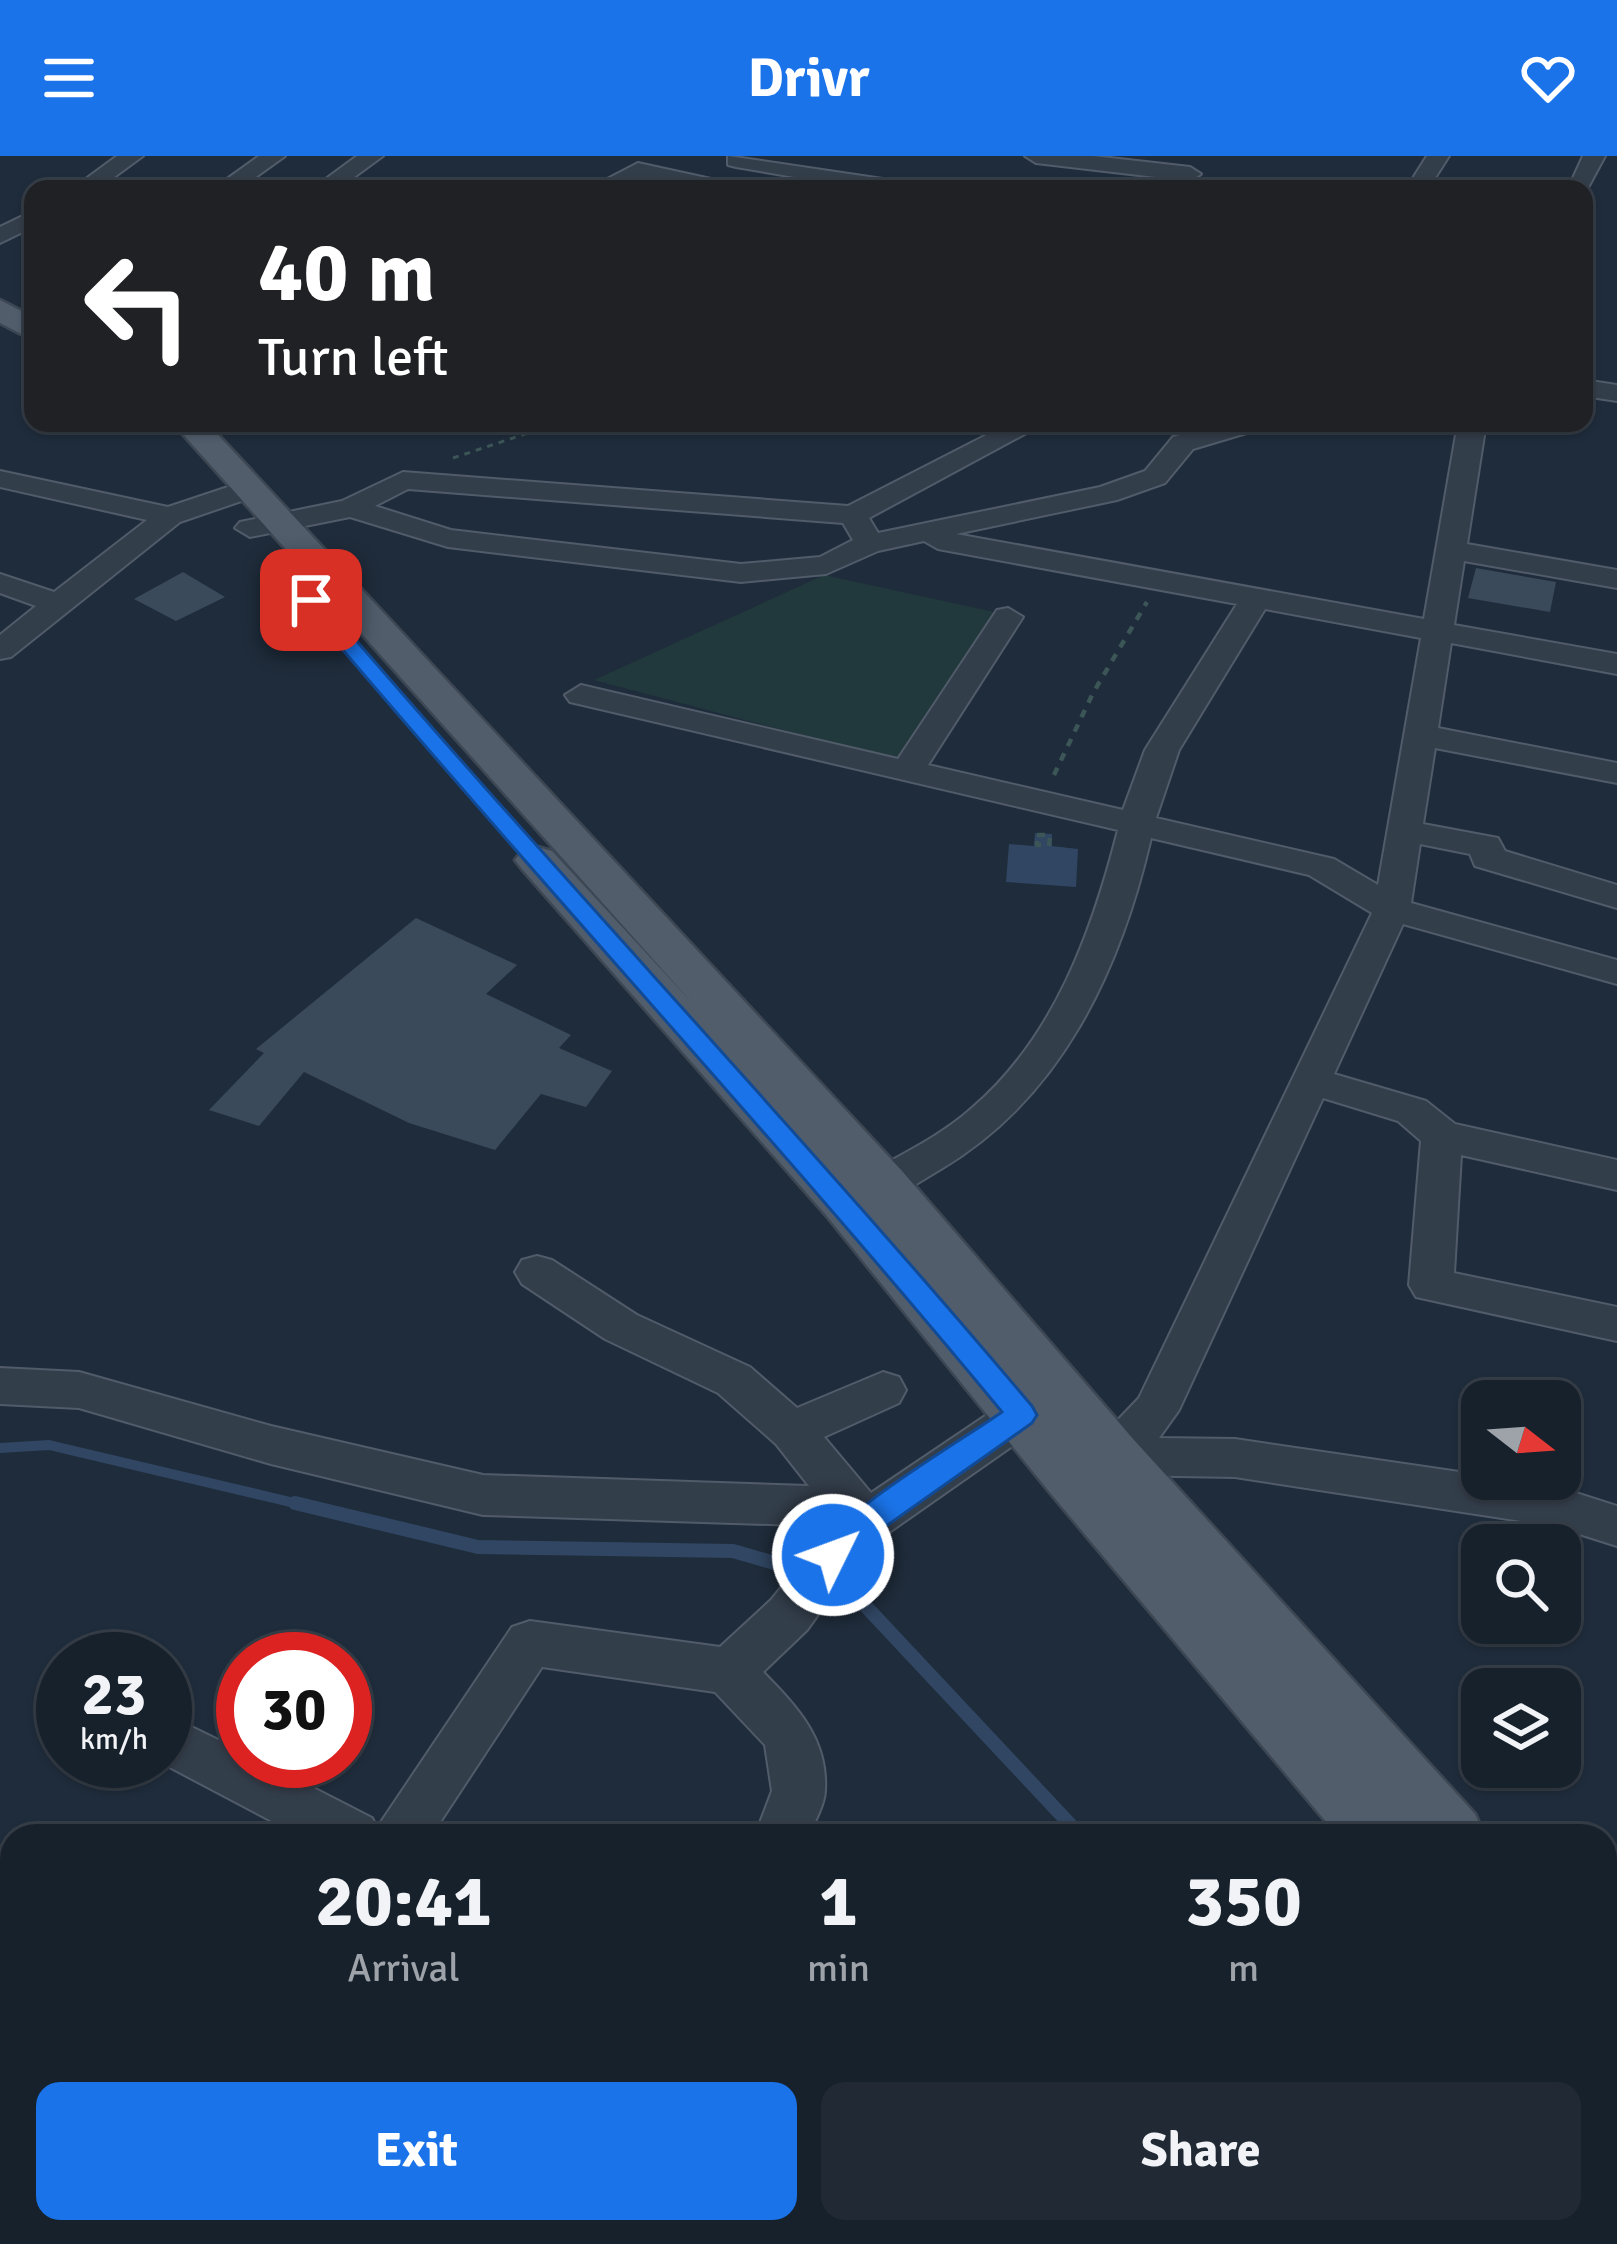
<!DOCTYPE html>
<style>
body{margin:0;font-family:Signika,sans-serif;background:#202934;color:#f1f3f6;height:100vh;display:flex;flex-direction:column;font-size:45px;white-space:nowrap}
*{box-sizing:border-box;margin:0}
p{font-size:39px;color:#9ea3a9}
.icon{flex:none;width:66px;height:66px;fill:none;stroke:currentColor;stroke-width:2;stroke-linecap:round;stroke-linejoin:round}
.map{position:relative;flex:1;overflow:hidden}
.side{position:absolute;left:0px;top:1668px;width:1617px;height:420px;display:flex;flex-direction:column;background:#17212c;border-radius:36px 36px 0 0;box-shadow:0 3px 9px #0004,0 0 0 3px #363e48}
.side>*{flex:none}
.top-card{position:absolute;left:24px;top:24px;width:1569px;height:252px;border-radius:24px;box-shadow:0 3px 9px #0004,0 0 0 3px #363e48;background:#202124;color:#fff;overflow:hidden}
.needle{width:78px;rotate:107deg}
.fabs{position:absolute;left:1461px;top:1224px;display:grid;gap:24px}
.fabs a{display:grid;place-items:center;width:120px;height:120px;border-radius:24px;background:#17212c;box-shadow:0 3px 9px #0004,0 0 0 3px #363e48;font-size:60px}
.speed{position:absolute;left:36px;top:1476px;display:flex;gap:24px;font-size:60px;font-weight:700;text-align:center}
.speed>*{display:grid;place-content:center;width:156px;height:156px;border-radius:50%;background:#17212c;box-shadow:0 3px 9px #0004,0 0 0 3px #363e48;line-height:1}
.speed small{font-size:30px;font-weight:400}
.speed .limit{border:18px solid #d22;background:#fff;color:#111}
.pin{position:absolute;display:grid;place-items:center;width:102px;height:102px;color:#fff;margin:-51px;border-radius:24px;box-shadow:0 6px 18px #0006}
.me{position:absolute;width:132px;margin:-66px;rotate:48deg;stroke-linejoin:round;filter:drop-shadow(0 0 9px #0008)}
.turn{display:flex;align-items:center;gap:42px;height:252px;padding:0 36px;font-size:54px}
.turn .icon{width:156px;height:156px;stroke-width:2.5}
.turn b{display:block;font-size:84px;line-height:102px}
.eta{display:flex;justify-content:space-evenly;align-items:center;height:204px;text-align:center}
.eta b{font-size:72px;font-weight:700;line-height:84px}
.button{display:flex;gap:24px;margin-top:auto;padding:24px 36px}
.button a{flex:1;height:138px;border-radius:24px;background:#1a73e8;color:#fff;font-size:48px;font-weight:700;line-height:138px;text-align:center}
.button a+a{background:#202934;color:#f1f3f6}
header{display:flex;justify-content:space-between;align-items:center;height:156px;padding:0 36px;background:#1a73e8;color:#fff;font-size:54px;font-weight:700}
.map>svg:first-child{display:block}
.green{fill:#21393c}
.water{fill:#304662}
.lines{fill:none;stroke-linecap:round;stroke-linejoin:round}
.stream-far1{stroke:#304662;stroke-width:10}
.stream{stroke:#304662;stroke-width:14}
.building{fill:#3b4a5b}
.minor-casing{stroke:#515b69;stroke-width:4}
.major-casing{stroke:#3d4754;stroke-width:5}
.path-far1{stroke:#3c5556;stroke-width:3;stroke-dasharray:6 6;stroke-linecap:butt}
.path{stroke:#3c5556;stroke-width:4.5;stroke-dasharray:8 8;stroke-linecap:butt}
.minor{fill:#333e4b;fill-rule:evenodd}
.major{fill:#515d6b;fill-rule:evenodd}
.route{fill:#1a73e8;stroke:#114b97;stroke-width:3}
</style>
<header><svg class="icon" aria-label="menu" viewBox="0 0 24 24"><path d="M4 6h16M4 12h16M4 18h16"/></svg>Drivr<svg class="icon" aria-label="heart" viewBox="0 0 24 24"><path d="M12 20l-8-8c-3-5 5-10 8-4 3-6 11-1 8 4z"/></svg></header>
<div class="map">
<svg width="1617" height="2088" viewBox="0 0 1617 2088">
<rect width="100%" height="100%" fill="#1f2c3b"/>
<polygon class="green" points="824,419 999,457 900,605 594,524"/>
<polygon class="water" points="1035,677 1052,678 1052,690 1078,693 1076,731 1006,726 1009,688 1034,690"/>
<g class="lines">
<polyline class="stream-far1" points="0,1292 49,1289 307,1350"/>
<g class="stream">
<polyline points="295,1347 478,1391 733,1395 809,1417"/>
<polyline points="827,1422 844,1427 1081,1680"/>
</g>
</g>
<g class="building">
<polygon points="1476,412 1556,426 1550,456 1468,442"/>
<polygon points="183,416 225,441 176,465 134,443"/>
<polygon points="416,762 517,809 486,838 571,879 559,892 612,915 586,951 541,938 495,994 409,967 304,916 259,970 209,954 264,897 256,893"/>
</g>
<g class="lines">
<defs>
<g id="minor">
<polygon points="117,0 143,0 98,33 72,33"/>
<polygon points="259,0 285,0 239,33 213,33"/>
<polygon points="357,0 383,0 338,33 312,33"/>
<polygon points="728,0 903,26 914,33 864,33 736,11 728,9"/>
<polygon points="1025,0 1093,0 1190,11 1201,18 1190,25 1036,7"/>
<polygon points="1427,0 1449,0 1428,33 1406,33"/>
<polygon points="1583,0 1605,0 1584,39 1584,33 1568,33"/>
<polygon points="638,7 734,28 737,33 695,33 641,21 617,33 588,33"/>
<polygon points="33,55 33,71 0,87 0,71"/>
<polygon points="1584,224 1617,229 1617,245 1584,240"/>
<path d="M1010,267H1045L869,362L878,377L1100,331L1145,315L1173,281L1221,267H1264L1260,273L1193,293L1165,327L1117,344L956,378L1424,463L1458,267H1486L1467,388L1617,414V432L1464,405L1454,469L1617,498V518L1451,487L1438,572L1617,607V627L1435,592L1423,668L1498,682L1505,695L1617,729V752L1475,710L1470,698L1420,688L1411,747L1617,804V828L1403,768L1334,918L1426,945L1455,968L1617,1004V1034L1461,999L1454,1117L1617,1151V1185L1416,1141L1409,1129L1421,985L1398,965L1323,942L1179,1254L1159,1282L1235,1283L1554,1330L1617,1350V1390L1554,1370L1235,1321L1120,1319L1087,1333L1070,1328L1063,1314L1070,1300L1097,1286L1139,1242L1372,757L1309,719L1151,682C1120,815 1061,942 941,1013C922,1024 905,1037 884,1043L869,1039L863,1028L869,1017C904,997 942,979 972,952C1054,882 1092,776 1118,674L570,546L565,539L581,529L898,603L997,454L1008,452L1023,461L928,609L1123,654L1145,594L1237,448L938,393L924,385L878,395L826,418L741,426L448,391L350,361L250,381L235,372L240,366L342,345L403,316L848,350ZM408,333L843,367L853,384L820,401L741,408L451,374L375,350ZM1265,453L1421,482L1378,729L1334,703L1156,662L1179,594Z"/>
<polygon points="0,315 168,351 249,324 263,333 259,339 180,366 11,501 0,503 0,479 36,450 0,437 0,418 54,436 147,364 0,331"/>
<path d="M537,1100L552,1104L637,1159L750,1211L797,1252L883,1216L899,1221L906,1234L899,1247L824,1281L871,1337L1006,1246L1022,1240L1038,1246L1045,1259L1038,1272L888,1377L850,1414L807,1474L763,1516C796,1550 828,1582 825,1634C825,1648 814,1666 809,1680H755L772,1635L765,1589L715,1536L542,1511L431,1680H300L158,1605H165V1558L243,1596V1605H261L372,1662L377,1672L512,1471L530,1465L720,1491L771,1444L831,1370L483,1359L271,1308L79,1252L0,1248V1212L79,1216L271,1270L483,1319L809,1330L776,1288L718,1237L605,1183L522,1128L515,1116L522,1104Z"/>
<polygon points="0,1727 12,1732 12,1789 0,1784"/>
<polygon points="1617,1744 1617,1802 1605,1806 1605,1749"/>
<polygon points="99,2076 164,2076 159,2088 94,2088"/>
<polygon points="526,2076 590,2076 585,2088 521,2088"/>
<polygon points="1403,2076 1470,2076 1465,2088 1398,2088"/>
</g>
<g id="major">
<polygon points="0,144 33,161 33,184 0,167"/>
<polygon points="173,267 207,267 902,1015 1134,1284 1475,1658 1485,1680 1338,1680 1052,1339 826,1059 522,713 515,704 522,695 537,691 552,695 695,850"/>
<polygon points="1605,1816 1617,1821 1617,1900 1605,1895"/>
<polygon points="1605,1904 1617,1909 1617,1990 1605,1985"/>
</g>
</defs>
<use href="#minor" class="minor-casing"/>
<use href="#major" class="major-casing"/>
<polyline class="path-far1" points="453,302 558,267"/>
<g class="path">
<polyline points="1054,619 1093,537 1147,446"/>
<polygon points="1037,679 1050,679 1049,690 1037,689"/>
</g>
<use href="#minor" class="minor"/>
<use href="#major" class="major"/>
</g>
<path class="route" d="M311,438L318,440C552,714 800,975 1032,1250L1037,1259L1032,1267L882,1373L844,1409L833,1413L822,1409L817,1399C839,1355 958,1287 1002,1256C776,982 533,721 304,448L301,444Z"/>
</svg>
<div class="fabs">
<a><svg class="needle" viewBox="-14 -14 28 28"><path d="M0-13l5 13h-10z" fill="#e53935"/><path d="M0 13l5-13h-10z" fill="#9ea3a9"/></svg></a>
<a><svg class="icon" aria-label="search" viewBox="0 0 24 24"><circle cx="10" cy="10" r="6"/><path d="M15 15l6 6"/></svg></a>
<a><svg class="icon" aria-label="layers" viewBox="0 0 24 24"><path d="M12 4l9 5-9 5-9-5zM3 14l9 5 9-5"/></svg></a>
</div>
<div class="speed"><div>23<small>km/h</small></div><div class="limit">30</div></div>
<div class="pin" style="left:311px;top:444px;background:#d93025"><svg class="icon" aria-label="arrive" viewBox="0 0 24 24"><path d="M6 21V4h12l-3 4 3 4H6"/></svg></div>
<svg class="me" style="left:833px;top:1399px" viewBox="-20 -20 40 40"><circle r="17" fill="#1a73e8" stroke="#fff" stroke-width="3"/><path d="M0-11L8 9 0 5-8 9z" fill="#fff"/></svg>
<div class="top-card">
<div class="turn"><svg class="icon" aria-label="left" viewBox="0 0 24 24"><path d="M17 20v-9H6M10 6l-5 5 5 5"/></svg><div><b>40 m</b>Turn left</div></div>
</div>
<section class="side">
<div class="eta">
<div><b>20:41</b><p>Arrival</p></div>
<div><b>1</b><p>min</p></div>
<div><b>350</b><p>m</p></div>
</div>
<div class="button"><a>Exit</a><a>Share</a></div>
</section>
</div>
